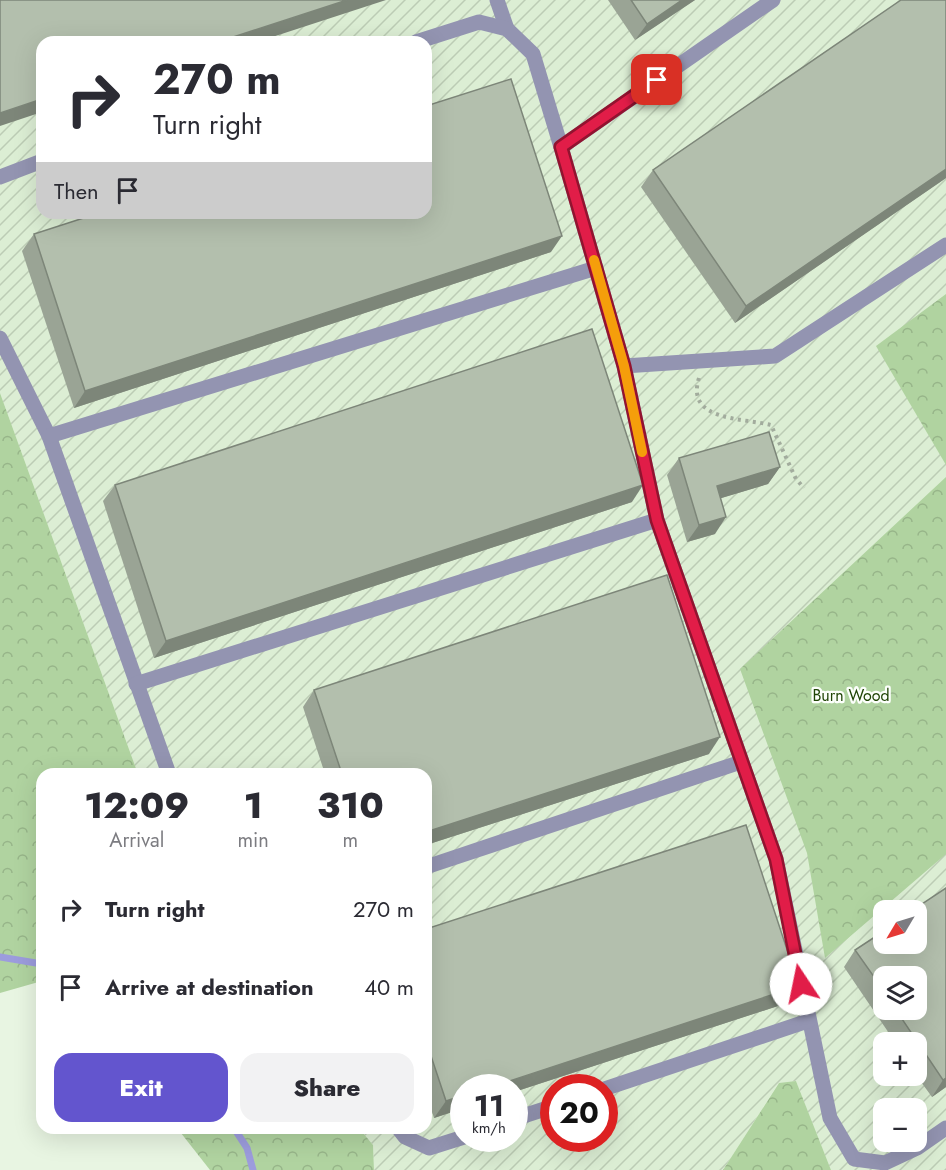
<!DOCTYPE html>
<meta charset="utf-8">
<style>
body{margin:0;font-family:Jost,sans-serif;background:#f2f2f3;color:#2b2b33;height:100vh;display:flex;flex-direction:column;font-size:22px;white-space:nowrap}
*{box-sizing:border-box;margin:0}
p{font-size:20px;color:#7c7c81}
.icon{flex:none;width:33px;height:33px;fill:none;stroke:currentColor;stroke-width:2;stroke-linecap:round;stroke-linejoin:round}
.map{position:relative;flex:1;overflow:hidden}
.sheet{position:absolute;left:36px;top:768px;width:396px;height:366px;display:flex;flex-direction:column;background:#fff;border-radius:18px;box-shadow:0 6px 24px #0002}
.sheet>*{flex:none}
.top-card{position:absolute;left:36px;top:36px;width:396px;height:183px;border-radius:18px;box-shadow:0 6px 24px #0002;background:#fff;color:#2b2b33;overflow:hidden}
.needle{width:39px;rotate:232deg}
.controls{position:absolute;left:873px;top:900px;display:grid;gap:12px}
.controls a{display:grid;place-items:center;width:54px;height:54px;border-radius:12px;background:#fff;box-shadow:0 6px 24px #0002;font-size:30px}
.speed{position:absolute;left:450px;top:1074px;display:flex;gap:12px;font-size:30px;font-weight:700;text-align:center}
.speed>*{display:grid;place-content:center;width:78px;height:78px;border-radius:50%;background:#fff;box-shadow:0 6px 24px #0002;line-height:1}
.speed small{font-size:15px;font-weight:400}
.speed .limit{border:9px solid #d22;background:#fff;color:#111}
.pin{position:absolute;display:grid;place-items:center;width:51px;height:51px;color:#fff;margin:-26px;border-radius:12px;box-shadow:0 3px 9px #0006}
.me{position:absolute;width:66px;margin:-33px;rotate:349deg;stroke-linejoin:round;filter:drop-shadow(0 0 4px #0008)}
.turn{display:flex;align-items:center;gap:21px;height:126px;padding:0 18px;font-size:27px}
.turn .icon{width:78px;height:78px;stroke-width:2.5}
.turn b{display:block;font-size:42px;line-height:51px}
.then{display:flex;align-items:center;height:57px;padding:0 18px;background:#0003;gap:12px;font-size:22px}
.eta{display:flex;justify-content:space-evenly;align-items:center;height:102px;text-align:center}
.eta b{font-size:36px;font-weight:800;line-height:42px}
.primary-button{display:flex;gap:12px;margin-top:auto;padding:12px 18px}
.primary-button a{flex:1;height:69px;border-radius:18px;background:#6355ce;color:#fff;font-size:24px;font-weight:800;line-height:69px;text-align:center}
.primary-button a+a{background:#f2f2f3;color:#2b2b33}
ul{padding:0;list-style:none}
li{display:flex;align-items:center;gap:18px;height:78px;padding:0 18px}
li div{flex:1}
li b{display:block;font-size:22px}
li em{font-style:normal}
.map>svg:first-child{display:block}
.industrial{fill:url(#industrial-furrows);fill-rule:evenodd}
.forest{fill:url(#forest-crowns)}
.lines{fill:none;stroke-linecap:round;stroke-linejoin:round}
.stream{stroke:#9c9cdd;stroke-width:7}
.path{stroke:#a2ac9d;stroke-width:4;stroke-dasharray:3 4.5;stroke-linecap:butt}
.minor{stroke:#9394b1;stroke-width:15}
.wall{fill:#9aa495;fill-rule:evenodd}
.shaded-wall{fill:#7d8679}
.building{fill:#b3bfad;stroke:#7d8679;stroke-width:1.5}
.route-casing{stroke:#92132f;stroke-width:15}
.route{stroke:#e11d48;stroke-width:10}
.slow{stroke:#f59e0b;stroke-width:10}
.labels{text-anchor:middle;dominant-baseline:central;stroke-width:4.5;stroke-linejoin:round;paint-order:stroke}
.park-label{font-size:16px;fill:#1f4405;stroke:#fcfffb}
</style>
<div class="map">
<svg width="946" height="1170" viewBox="0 0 946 1170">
<defs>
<pattern id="industrial-furrows" width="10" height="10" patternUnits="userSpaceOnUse" patternTransform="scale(1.5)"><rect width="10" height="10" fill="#dceed4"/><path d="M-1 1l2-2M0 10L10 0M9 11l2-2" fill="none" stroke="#bcccb5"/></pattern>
<pattern id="forest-crowns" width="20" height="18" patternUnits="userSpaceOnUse" patternTransform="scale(1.5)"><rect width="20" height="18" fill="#b0d3a0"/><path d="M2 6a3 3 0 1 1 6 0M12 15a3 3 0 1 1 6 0" fill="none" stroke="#97b589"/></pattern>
</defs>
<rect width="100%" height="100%" fill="#e8f5e2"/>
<path class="industrial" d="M0,0H946V1170H831L796,1081L778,1084L723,1170H374L373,1145L359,1128H426V774H138L0,393ZM42,42H426V213H42ZM884,910H916V944H884ZM884,976H916V1010H884ZM884,1042H916V1076H884ZM464,1088H514V1138H464ZM554,1088H604V1138H554ZM884,1108H916V1142H884Z"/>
<g class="forest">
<polygon points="946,294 946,465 876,346"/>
<polygon points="0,393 138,774 42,774 42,981 0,993"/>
<polygon points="946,477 946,854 825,958 807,853 740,669"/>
<polygon points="796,1081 831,1170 723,1170 779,1083"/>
<polygon points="177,1128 359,1128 373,1145 374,1170 210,1170"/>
</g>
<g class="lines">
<g class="stream">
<polyline points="0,957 42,964"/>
<polyline points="234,1128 247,1148 253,1170"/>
</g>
<path class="path" d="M699,378C685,421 743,418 771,425L796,479L804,488"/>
<g class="minor">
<polyline points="497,0 507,29"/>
<polyline points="773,0 561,147 624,366 657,520 776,859 830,1118 854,1159 885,1163 917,1148 946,1128"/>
<polyline points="416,42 479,22 507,29 533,54 561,147"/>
<polyline points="0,177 42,161"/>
<polyline points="0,338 49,436 169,774"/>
<polyline points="624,366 775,356 946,245"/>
<polyline points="49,436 596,268"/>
<polyline points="136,684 657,520"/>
<polyline points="426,867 741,762"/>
<polyline points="604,1089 808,1021"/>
<polyline points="514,1119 554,1106"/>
<polyline points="398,1128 405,1137 429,1148 464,1137"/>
</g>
</g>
<g class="wall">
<polygon points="608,0 695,0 635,40"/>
<polygon points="653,170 946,178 735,323 641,187"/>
<polygon points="34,234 551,252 74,408 22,251"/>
<polygon points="679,458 780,467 768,484 721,498 715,534 687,542 667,475"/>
<polygon points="115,485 632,502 154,658 103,501"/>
<polygon points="314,690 709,754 426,845 426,774 325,774 303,707"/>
<path d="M946,888V1087L932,1097L916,1075V1042H895L844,967L855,950ZM884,976L916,1010H884Z"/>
<polygon points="426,929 787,1003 434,1118 426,1093"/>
</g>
<g class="shaded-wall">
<polygon points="347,0 386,0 257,42 218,42"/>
<polygon points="682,0 695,0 635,40 647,24"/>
<polygon points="42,99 42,112 0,126 0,113"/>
<polygon points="946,169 946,178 735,323 746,306"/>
<polygon points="562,236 551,252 74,408 85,391"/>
<polygon points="780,467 768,484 705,503 717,486"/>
<polygon points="643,485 632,502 154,658 166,641"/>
<polygon points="726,517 715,534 687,542 699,525"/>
<polygon points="720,737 709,754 426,845 426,832"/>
<polygon points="799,986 787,1003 514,1092 514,1088 488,1088"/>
<polygon points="946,1078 946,1087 932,1097 943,1080"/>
<polygon points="464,1095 464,1108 434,1118 446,1101"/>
</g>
<g class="building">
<polygon points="0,0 347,0 218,42 42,42 42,99 0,113"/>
<polygon points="631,0 682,0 647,24"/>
<polygon points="901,0 946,0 946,169 746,306 653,170"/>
<polygon points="511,79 562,236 85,391 34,234 99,213 426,213 426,106"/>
<polygon points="592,329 643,485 166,641 115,485"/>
<polygon points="769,432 780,467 717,486 726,517 699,525 679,458"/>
<polygon points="667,575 720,737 426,832 426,774 342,774 314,690"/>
<polygon points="746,825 799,986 488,1088 464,1088 464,1095 446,1101 426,1041 426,929"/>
<polygon points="946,888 946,1078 943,1080 896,1010 916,1010 916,976 884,976 884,991 855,950 884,931 884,944 916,944 916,910 913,910"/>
</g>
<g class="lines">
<defs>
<polyline id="route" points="657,80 561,147 624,366 657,520 776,859 801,984"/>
</defs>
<use href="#route" class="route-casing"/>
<use href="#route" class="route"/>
<polyline class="slow" points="594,260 624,366 642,452"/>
</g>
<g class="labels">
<g class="park-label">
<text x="851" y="695">Burn Wood</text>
</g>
</g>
</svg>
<div class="controls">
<a><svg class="needle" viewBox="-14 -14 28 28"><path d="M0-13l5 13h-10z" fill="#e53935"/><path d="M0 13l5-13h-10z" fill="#7c7c81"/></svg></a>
<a><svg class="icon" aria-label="layers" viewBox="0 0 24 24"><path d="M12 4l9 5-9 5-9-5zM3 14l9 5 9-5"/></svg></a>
<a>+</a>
<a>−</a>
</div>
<div class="speed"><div>11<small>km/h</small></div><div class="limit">20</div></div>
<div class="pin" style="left:657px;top:80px;background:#d93025"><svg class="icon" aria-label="arrive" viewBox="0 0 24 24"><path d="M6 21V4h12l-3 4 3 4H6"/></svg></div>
<svg class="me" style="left:801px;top:984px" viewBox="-20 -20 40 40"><circle r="19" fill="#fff"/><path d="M0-13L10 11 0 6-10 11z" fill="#e11d48"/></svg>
<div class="top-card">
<div class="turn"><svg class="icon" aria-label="right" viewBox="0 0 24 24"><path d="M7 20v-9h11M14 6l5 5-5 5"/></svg><div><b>270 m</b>Turn right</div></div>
<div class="then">Then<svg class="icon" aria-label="arrive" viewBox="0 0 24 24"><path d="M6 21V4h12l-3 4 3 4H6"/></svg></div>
</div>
<section class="sheet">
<div class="eta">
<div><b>12:09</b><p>Arrival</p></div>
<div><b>1</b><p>min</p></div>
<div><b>310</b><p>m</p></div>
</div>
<ul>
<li><svg class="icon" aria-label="right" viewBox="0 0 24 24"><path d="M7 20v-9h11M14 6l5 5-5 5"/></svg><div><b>Turn right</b></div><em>270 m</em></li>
<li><svg class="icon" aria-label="arrive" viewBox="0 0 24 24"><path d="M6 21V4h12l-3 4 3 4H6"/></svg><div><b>Arrive at destination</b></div><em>40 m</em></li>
</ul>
<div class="primary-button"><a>Exit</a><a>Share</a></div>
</section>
</div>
